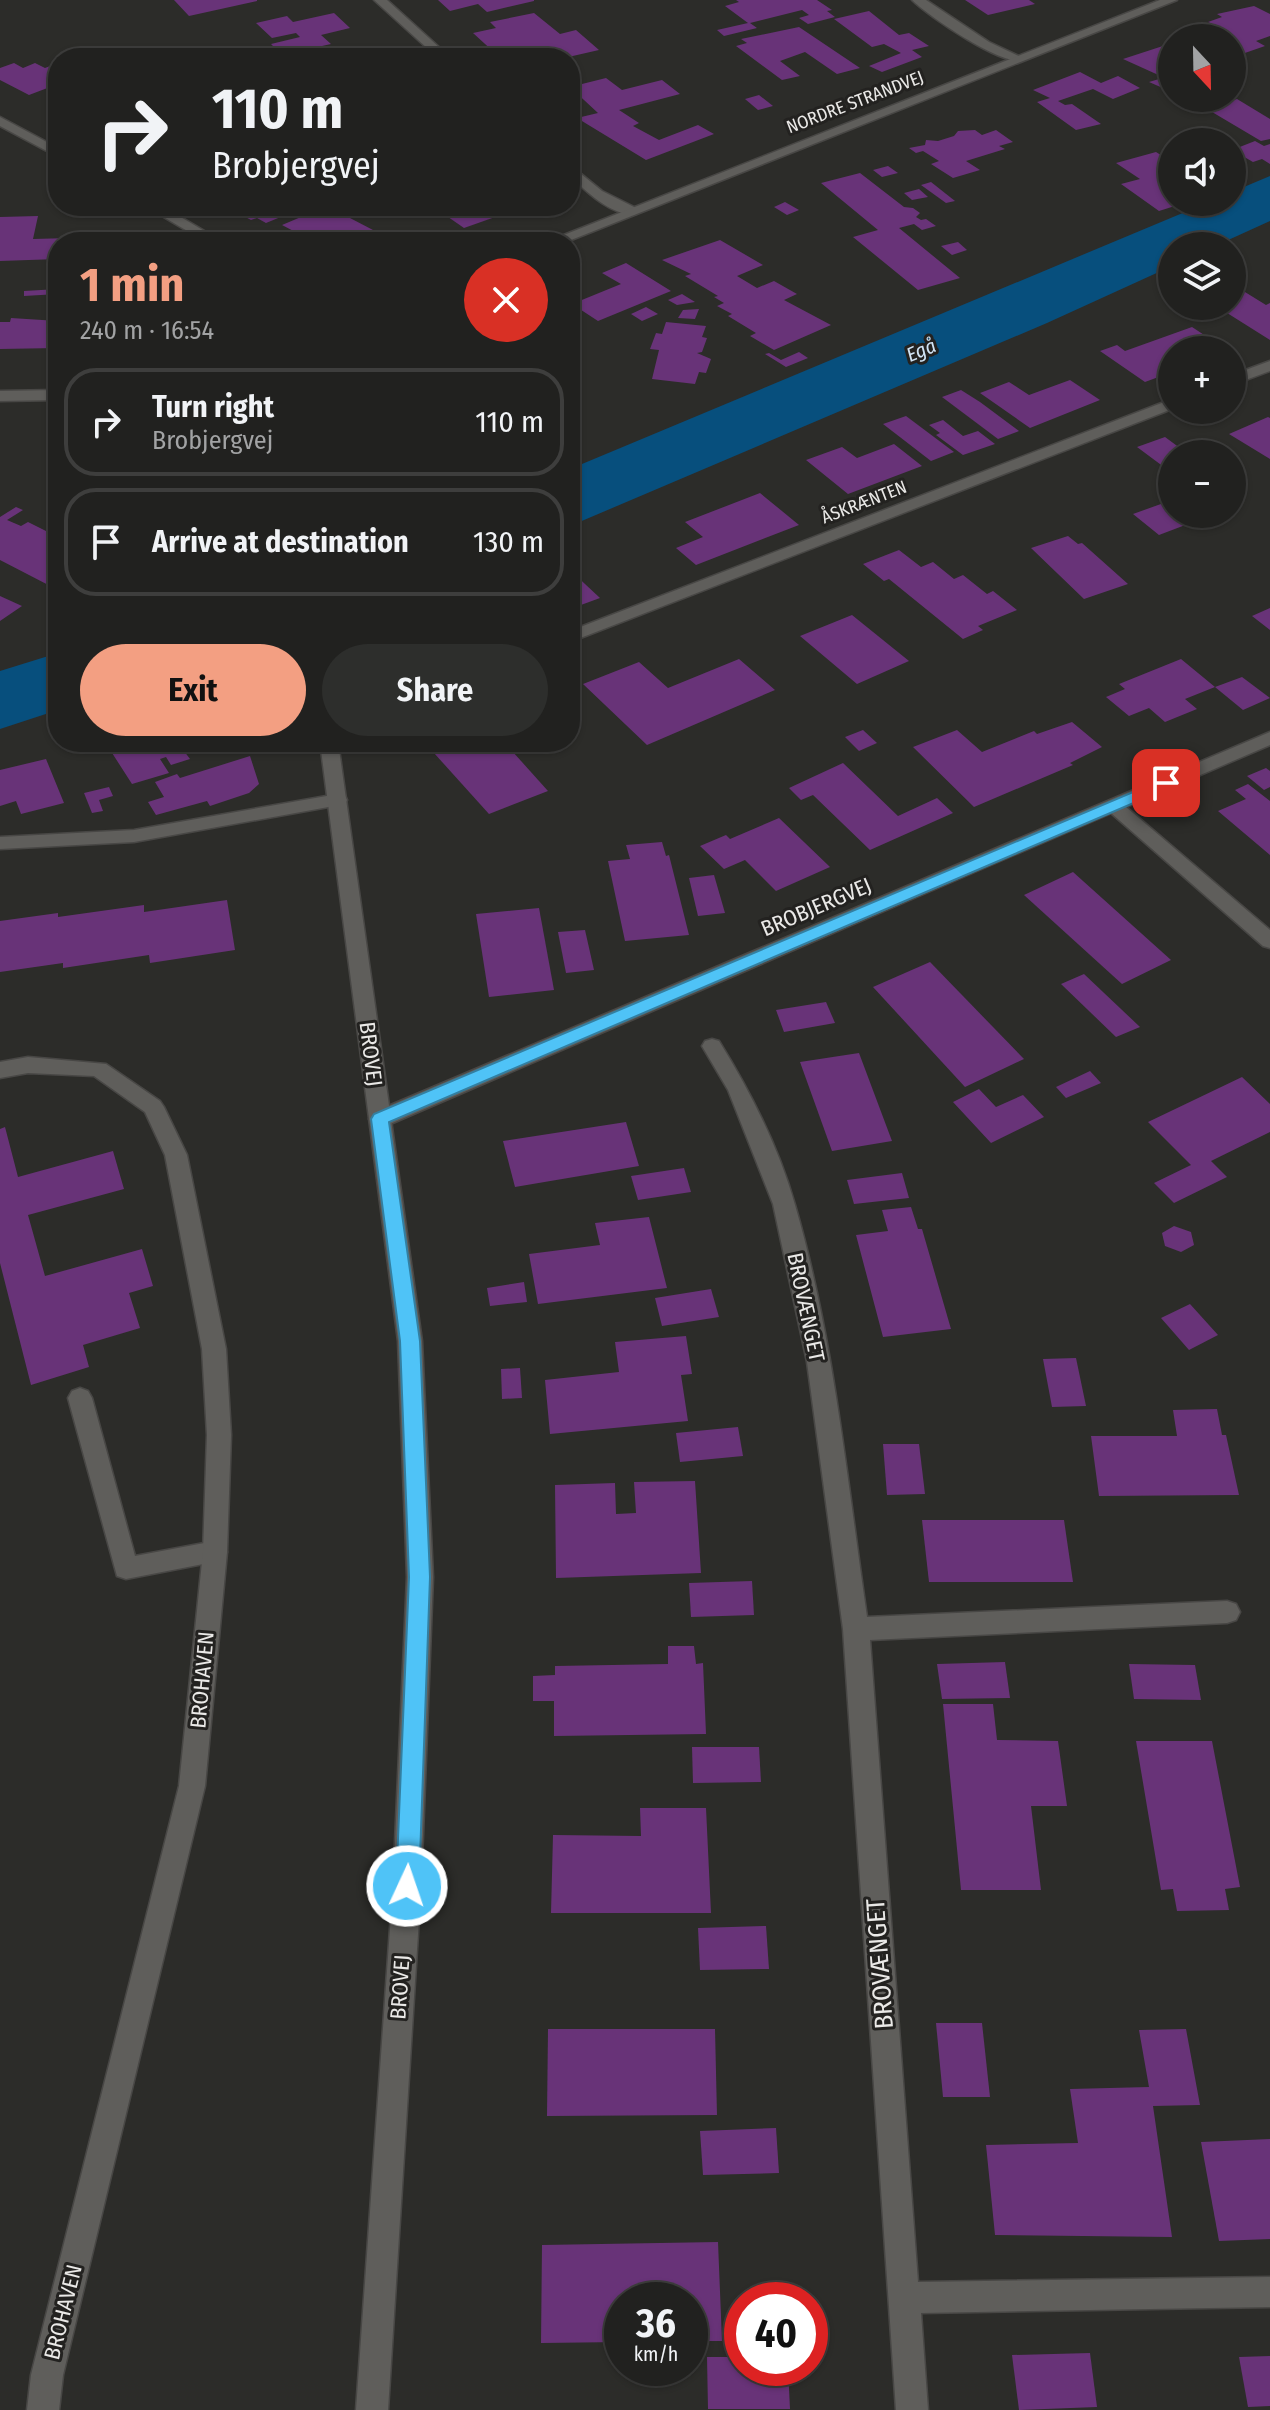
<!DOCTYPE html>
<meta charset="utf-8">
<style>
body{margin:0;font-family:"Fira Sans Condensed",sans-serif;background:#2d2e2c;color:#f1f3f6;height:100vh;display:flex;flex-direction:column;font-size:30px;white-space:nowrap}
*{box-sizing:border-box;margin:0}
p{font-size:26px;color:#a2a3a4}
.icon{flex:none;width:44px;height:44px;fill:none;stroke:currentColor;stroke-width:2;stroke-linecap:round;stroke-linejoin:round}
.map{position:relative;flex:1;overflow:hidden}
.details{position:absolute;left:48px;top:232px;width:532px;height:520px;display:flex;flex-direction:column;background:#21211f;border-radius:32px;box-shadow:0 2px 6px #0004,0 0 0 2px #3e3e3d}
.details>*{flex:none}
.guide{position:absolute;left:48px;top:48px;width:532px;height:168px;border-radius:32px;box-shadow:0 2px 6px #0004,0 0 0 2px #3e3e3d;background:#21211f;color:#f1f3f6;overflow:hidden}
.needle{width:52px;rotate:158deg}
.tools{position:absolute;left:1158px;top:24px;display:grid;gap:16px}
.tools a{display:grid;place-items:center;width:88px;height:88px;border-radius:50%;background:#21211f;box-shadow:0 2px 6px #0004,0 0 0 2px #3e3e3d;font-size:40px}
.speed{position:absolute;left:604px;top:2282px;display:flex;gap:16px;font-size:40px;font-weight:700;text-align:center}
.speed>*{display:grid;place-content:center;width:104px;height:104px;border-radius:50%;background:#21211f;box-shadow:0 2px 6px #0004,0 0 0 2px #3e3e3d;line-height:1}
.speed small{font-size:20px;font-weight:400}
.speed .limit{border:12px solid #d22;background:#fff;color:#111}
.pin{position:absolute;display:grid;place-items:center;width:68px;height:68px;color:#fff;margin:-34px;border-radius:16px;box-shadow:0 4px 12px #0006}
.me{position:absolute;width:88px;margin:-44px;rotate:3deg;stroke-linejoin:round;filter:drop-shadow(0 0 6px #0008)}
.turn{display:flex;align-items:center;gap:28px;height:168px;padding:0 32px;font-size:36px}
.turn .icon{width:104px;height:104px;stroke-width:2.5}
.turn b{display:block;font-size:56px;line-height:68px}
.round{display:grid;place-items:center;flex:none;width:84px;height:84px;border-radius:42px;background:#2d2e2c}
.head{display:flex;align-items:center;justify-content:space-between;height:136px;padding:0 32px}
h1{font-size:48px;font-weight:700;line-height:60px;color:#f39f82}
.button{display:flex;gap:16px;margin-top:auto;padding:16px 32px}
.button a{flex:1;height:92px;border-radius:48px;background:#f39f82;color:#111;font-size:32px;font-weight:700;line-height:92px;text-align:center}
.button a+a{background:#2d2e2c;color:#f1f3f6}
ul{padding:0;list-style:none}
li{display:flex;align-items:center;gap:24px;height:108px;margin:0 16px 12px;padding:0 16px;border:4px solid #3e3e3d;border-radius:32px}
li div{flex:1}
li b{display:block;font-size:30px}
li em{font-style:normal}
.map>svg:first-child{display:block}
.water{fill:#074f7d}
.building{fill:#683378}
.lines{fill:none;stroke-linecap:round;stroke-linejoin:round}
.service-casing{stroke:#484745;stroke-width:3}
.minor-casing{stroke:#484745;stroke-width:3}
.tertiary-casing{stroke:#484745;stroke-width:3}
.service{fill:#5f5e5b;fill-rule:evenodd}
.minor{fill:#5f5e5b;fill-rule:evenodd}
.tertiary{fill:#5f5e5b;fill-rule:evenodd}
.route{fill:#4fc3f7;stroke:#337fa1;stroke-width:2}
.labels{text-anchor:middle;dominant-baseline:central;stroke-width:6;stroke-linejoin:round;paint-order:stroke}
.far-street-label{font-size:18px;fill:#eae9e7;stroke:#232220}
.far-water-label{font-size:20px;font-style:italic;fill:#d1e4f5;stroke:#232220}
.street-label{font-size:22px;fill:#eae9e7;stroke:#232220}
.near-street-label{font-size:26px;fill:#eae9e7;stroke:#232220}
</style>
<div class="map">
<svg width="1270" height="2410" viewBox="0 0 1270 2410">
<rect width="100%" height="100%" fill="#2c2c29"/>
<g class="water">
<polygon points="1270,176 1270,221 1215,246 1172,246 1172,266 1047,323 570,526 570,469 1209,202 1232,202 1232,192"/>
<polygon points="58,653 58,710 0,729 0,671"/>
</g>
<g class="building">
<polygon points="174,0 257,0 257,1 189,16"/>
<polygon points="438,0 534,0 534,1 487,12 478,4 450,11"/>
<polygon points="736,0 817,0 832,10 827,11 835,17 808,24 799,18 809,15 802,10 750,23 757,28 724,36 717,30 748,23 725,6 739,2"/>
<polygon points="965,0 1029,0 1035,4 988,15"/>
<polygon points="1254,6 1270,14 1270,36 1256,41 1265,46 1242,54 1232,49 1232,38 1205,38 1226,30 1208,22 1222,17 1217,14"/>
<polygon points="869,11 899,35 909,33 929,46 912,50 922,57 882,72 869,66 901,53 884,44 872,47 834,19"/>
<polygon points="334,13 350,28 321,35 331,44 282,55 271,44 300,37 296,33 272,38 256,23 287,16 293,22"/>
<polygon points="534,13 560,34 576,30 599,50 564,58 494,58 490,55 496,54 473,33 496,28 490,22"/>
<polygon points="799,27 860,68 837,74 805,52 780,61 800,76 782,80 736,46 747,43 741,39"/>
<polygon points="1169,44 1172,46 1172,76 1165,78 1123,59"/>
<polygon points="14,63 23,68 35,63 45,68 58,63 58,84 29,95 0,80 0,68"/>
<polygon points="1080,72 1101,83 1118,76 1140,88 1113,99 1093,89 1058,101 1065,105 1072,104 1101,124 1076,130 1037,102 1050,98 1033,90"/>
<polygon points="606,78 622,90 662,80 680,94 619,110 639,123 633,126 659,140 698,125 714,134 646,160 577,118 598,113 570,87"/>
<polygon points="1159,79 1172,85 1172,92 1149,82"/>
<polygon points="759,95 773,106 758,110 745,99"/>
<polygon points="1237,99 1270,119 1270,139 1261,141 1207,109"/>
<polygon points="975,130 982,135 996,130 1013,142 999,146 1005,149 966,161 980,170 953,178 931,164 939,161 923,151 916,153 909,148 925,145 926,140 938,141 954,136 958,131"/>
<polygon points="1255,141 1264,146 1270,144 1270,164 1262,159 1253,162 1232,150"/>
<polygon points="1156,152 1172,162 1172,193 1164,196 1178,205 1159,211 1121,184 1140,179 1116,163"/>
<polygon points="888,166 898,173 882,177 873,170"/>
<polygon points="860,173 904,207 913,208 920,213 916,217 921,220 926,219 936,226 922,230 914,224 899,228 960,278 918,290 853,237 878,230 821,183"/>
<polygon points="931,182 955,201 946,203 921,185"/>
<polygon points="919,189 928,197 912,200 904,193"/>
<polygon points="785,202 799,210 787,215 774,207"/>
<polygon points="225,206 284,206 279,208 288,214 266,223 257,218 251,220"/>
<polygon points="327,206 396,242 306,242 298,238 303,236 282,225"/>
<polygon points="449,206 526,206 464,228 438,210"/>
<polygon points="38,216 33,239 108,237 107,242 58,242 58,259 0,261 0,217"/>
<polygon points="720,240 763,265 737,276 757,288 774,281 797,294 784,300 831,325 774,350 750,336 756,333 728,316 732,314 717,306 724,303 714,297 718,296 685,276 691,274 662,260"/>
<polygon points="958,242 967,250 952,255 941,246"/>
<polygon points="626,263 671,291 598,321 572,304 621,284 602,273"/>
<polygon points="1232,284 1266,305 1270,303 1270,340 1216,306 1232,306"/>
<polygon points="58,289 58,294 24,296 24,291"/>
<polygon points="682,294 695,302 677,305 668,300"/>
<polygon points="646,307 658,314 642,321 631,314"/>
<polygon points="699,309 695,319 678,318 683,310"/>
<polygon points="11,318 58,321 57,348 0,349 0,322 10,322"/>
<polygon points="666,322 706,326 702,337 707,338 702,352 697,353 711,359 706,373 699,372 695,384 652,379 659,350 650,349 656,333 662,334"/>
<polygon points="1192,327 1227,350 1172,350 1172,372 1145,382 1100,351 1117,345 1125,351"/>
<polygon points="799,352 808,358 786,367 765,354 769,353 781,360"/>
<polygon points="1070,380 1100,400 1030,428 980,393 1009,382 1029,395"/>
<polygon points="961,390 980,402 1019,431 998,439 942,397"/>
<polygon points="906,416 954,452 931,461 883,424"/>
<polygon points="1268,417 1270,418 1270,459 1229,434"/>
<polygon points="943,420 963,436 978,431 995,444 963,455 936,435 940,433 929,425"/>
<polygon points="1165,437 1188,454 1172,454 1172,473 1137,447"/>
<polygon points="894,444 922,466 848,494 806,460 842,447 857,458"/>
<polygon points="760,493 799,525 696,565 676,548 703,537 685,522"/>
<polygon points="1172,500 1172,514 1209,516 1159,535 1133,514"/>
<polygon points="16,507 23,510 7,520 21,526 28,522 58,537 58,590 0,560 0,517"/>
<polygon points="1068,536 1078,544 1082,543 1128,584 1084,599 1031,548"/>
<polygon points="899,550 921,567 933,562 954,579 963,575 987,594 993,591 1017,610 978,626 983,630 963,639 889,579 884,581 863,564"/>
<polygon points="570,570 600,598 570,609"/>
<polygon points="0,596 22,606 0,621"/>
<polygon points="1270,608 1270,630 1252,616"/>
<polygon points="852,615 909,661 857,684 800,636"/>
<polygon points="739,659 775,690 647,745 583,684 639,662 668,688"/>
<polygon points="1181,659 1215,687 1185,699 1197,709 1165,722 1149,708 1129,716 1106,697 1125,689 1119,684"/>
<polygon points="1242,677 1270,698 1243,710 1215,687"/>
<polygon points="1072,722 1102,747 1070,763 1073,765 974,807 913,747 957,730 982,752 1034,731 1037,734"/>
<polygon points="863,730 877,743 859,751 845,737"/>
<polygon points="105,742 210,742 210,743 184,751 190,759 171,765 166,757 160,759 169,773 132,784"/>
<polygon points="463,742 504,742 548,791 489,814 434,753"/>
<polygon points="250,756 259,784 249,793 210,806 207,801 156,815 148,802 164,797 155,782 177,774 180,778"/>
<polygon points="46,759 64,803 21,814 16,801 0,806 0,770"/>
<polygon points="843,763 898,816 937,798 953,813 870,850 813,795 801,800 789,788"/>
<polygon points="1266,768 1270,771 1270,787 1264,790 1247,776"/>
<polygon points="1248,784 1270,801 1270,855 1218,811 1246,799 1235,790"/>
<polygon points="109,787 113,796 99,800 103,811 92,813 84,793"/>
<polygon points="779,818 830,867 776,891 745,860 724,869 700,846 726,835 730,839"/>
<polygon points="662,842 666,856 669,855 689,935 625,941 608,861 630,859 626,845"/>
<polygon points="1073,872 1171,960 1122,984 1024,895"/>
<polygon points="714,875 725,913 698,916 689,878"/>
<polygon points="227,900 235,950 150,963 149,955 63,968 63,963 0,972 0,921 58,913 58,917 144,905 144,912"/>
<polygon points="539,908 554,990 489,997 476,914"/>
<polygon points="585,930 594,970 566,973 558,932"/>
<polygon points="930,962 1024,1059 965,1087 873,987"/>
<polygon points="1084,974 1140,1027 1116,1037 1061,984"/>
<polygon points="826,1002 835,1023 784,1032 776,1010"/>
<polygon points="859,1053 892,1141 832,1151 800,1062"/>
<polygon points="1090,1071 1101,1083 1066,1098 1056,1087"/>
<polygon points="1242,1077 1270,1104 1270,1132 1211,1161 1227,1177 1174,1203 1154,1183 1191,1165 1148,1122"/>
<polygon points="979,1089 996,1107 1023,1095 1044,1117 991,1143 953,1102"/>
<polygon points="626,1122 639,1166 515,1187 503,1141"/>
<polygon points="5,1127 18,1177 113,1151 124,1189 28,1215 45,1276 142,1249 153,1286 129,1293 140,1328 83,1345 89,1367 31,1385 0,1263 0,1129"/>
<polygon points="684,1168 691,1192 638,1200 631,1176"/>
<polygon points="902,1173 909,1198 854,1204 847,1180"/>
<polygon points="911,1207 918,1229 922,1229 951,1329 883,1337 856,1235 888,1231 882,1210"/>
<polygon points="649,1217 667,1288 538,1304 529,1254 600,1245 595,1223"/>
<polygon points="1174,1226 1191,1232 1194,1245 1181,1252 1165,1246 1162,1233"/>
<polygon points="524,1282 527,1302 490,1306 487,1288"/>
<polygon points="711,1289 719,1317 662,1326 655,1298"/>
<polygon points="1190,1304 1218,1335 1189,1350 1161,1318"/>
<polygon points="686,1336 692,1374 681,1375 688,1421 550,1434 545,1380 619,1372 615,1342"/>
<polygon points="1076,1358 1086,1406 1052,1407 1043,1359"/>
<polygon points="520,1368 522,1398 502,1399 501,1369"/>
<polygon points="1217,1409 1222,1435 1226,1435 1239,1495 1099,1496 1091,1436 1177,1436 1173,1410"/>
<polygon points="738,1427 743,1456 680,1462 676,1433"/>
<polygon points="883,1444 919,1444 925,1494 887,1495"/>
<polygon points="695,1481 701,1573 556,1578 555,1485 615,1483 616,1514 636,1513 634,1482"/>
<polygon points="922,1520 1064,1520 1073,1582 929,1582"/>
<polygon points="752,1581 754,1615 691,1617 689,1583"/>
<polygon points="668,1646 694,1646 696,1664 703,1663 706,1734 554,1736 554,1701 533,1701 533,1676 555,1675 555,1666 668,1664"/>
<polygon points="1005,1662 1010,1698 942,1699 937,1664"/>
<polygon points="1129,1664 1195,1665 1201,1700 1134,1699"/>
<polygon points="943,1704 993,1704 997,1740 1058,1741 1067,1806 1031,1806 1041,1890 961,1890"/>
<polygon points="1136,1741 1212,1741 1240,1887 1225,1889 1229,1910 1177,1911 1173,1889 1161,1890"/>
<polygon points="692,1747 759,1747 761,1782 693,1783"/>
<polygon points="640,1808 706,1808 711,1913 551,1913 553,1835 641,1836"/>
<polygon points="766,1926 769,1969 700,1970 698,1928"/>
<polygon points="936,2023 982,2023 990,2097 943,2097"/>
<polygon points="548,2029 715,2029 717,2115 547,2116"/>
<polygon points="1186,2029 1200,2105 1153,2106 1172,2237 995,2235 986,2145 1078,2143 1070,2089 1149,2087 1139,2030"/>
<polygon points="776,2128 779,2173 703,2175 700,2131"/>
<polygon points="1270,2139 1270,2239 1219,2241 1201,2142"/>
<polygon points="718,2242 722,2341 690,2341 690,2300 622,2300 622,2342 541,2343 542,2245"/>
<polygon points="1090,2353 1097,2407 1019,2410 1012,2355"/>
<polygon points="1270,2356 1270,2406 1248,2407 1239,2357"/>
<polygon points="707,2357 742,2357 742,2368 788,2368 790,2409 708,2409"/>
</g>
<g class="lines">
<defs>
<polygon id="service" points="80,1388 88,1391 92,1398 135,1556 215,1541 224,1544 227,1552 224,1560 126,1579 117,1576 68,1398 72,1391"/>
<g id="minor">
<polygon points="374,0 387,0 451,58 438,58"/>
<path d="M912,0H926L989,42L1025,59C1008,71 927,15 912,0Z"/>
<polygon points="0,117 58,148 58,157 0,126"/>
<path d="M570,165L602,191L636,208V214C612,217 586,191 570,176Z"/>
<polygon points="145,206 162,206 223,242 206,242"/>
<polygon points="570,316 578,319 578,325 570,326"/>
<polygon points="1270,361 1270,371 1232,385 1232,375"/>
<polygon points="1172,399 1172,409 570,642 570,631"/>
<polygon points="1270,732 1270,745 1126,807 1270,930 1270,948 1263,946 1111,813 388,1125 372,1125 369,1119 372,1113"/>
<polygon points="338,794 345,796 347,800 345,804 134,842 0,849 0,837 134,830"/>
<path d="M712,1039L719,1041C750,1091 779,1148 795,1205C834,1339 847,1480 867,1617L1227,1601L1236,1604L1240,1612L1236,1620L1227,1623L870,1640L918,2282L1270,2277V2307L921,2313L928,2410H896L843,1629L807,1362L773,1204L728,1090L702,1046L705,1041Z"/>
<polygon points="28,1057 106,1064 160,1101 164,1107 187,1155 226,1349 231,1435 227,1552 205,1786 63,2375 59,2410 27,2410 31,2375 179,1786 203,1552 207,1435 202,1349 165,1155 145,1112 94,1076 28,1073 0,1078 0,1062"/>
</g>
<g id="tertiary">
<polygon points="1160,0 1177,0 566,242 546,242"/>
<polygon points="58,390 58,400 0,401 0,391"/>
<polygon points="320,742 338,742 422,1341 433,1577 421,1886 388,2410 356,2410 393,1886 407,1577 398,1341"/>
</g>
</defs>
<use href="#service" class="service-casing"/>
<use href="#minor" class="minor-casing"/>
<use href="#tertiary" class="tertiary-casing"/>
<use href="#service" class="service"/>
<use href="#minor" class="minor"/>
<use href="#tertiary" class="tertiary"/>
</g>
<polygon class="route" points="1166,778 1171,780 1171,787 389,1122 420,1341 430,1577 419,1886 415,1894 407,1897 399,1894 396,1886 409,1577 400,1341 371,1119 374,1114"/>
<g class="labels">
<g class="far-street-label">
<text transform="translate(855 102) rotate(-21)">NORDRE STRANDVEJ</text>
<text transform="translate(864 502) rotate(-21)">ÅSKRÆNTEN</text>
</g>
<g class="far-water-label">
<text transform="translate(921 350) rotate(-23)">Egå</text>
</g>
<g class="street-label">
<text transform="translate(816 907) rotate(-23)">BROBJERGVEJ</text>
<text transform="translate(371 1054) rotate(83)">BROVEJ</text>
<text transform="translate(806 1307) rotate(78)">BROVÆNGET</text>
<text transform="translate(202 1680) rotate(-85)">BROHAVEN</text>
<text transform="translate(400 1987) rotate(-86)">BROVEJ</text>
<text transform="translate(63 2312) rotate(-76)">BROHAVEN</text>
</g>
<g class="near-street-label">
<text transform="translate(880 1964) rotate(-94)">BROVÆNGET</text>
</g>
</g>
</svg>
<div class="tools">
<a><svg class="needle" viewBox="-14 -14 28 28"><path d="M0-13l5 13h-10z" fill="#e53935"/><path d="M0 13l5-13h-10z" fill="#a2a3a4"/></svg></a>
<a><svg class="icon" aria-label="sound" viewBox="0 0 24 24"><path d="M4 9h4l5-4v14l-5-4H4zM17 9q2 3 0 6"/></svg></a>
<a><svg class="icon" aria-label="layers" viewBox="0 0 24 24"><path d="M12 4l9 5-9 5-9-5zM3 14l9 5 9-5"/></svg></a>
<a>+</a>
<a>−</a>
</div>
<div class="speed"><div>36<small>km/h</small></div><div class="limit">40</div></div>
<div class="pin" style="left:1166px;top:783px;background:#d93025"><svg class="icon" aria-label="arrive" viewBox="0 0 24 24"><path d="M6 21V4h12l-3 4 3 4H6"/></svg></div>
<svg class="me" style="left:407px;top:1886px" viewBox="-20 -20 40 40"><circle r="17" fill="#4fc3f7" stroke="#fff" stroke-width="3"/><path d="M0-11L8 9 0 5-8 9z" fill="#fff"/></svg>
<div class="guide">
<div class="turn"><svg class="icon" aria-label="right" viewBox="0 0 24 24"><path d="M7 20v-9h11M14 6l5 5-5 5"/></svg><div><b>110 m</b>Brobjergvej</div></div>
</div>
<section class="details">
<div class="head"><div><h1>1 min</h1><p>240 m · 16:54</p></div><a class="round" style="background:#d93025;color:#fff"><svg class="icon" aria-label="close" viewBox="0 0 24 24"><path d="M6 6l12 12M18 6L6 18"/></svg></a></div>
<ul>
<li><svg class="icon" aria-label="right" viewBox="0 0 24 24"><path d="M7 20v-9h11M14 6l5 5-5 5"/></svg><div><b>Turn right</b><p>Brobjergvej</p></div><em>110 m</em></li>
<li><svg class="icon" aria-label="arrive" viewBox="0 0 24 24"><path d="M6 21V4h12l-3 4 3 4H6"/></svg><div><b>Arrive at destination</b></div><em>130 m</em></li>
</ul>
<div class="button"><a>Exit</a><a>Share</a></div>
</section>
</div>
